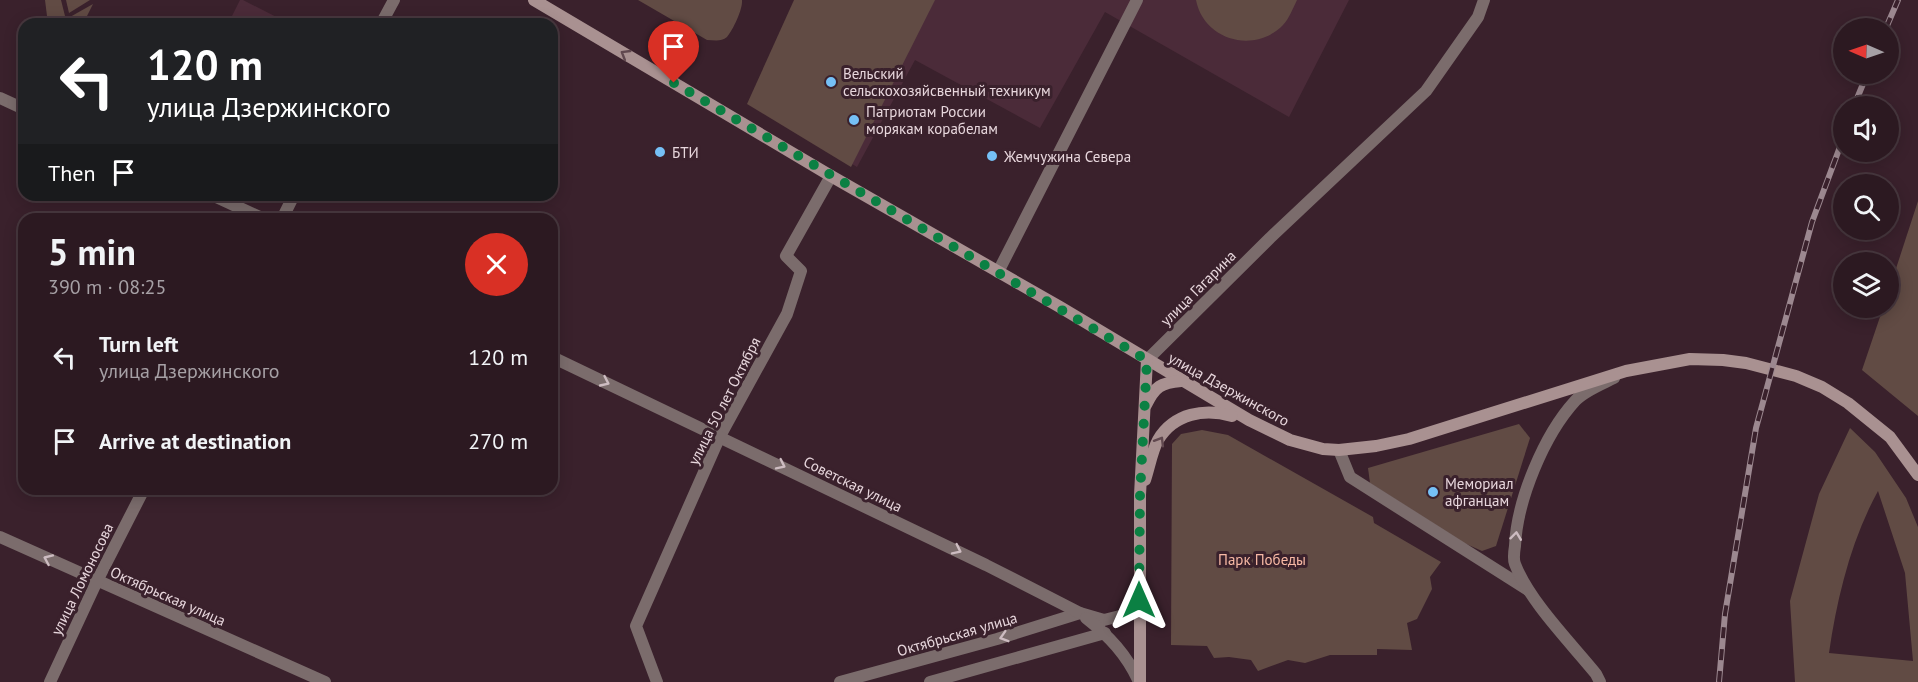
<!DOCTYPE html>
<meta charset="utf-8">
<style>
body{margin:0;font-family:"PT Sans",sans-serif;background:#38262e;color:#f1f3f6;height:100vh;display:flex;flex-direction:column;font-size:22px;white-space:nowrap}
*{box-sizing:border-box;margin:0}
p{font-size:20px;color:#a6a0a5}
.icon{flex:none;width:33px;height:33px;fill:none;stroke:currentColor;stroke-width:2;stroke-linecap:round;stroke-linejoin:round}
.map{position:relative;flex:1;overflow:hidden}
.side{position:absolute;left:18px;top:213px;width:540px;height:282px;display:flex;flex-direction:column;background:#2c1921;border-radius:18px;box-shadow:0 3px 15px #0003,0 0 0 2px #48383f}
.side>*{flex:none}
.guide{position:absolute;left:18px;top:18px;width:540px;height:183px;border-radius:18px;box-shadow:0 3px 15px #0003,0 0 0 2px #48383f;background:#202124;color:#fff;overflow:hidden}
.needle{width:39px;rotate:272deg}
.buttons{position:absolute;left:1833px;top:18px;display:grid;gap:12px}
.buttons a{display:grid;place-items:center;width:66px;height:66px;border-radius:50%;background:#2c1921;box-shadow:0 3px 15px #0003,0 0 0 2px #48383f;font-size:30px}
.pin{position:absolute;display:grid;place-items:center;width:51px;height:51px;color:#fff;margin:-62px -26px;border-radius:50% 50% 50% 0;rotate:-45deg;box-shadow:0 0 6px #0007}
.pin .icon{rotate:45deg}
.me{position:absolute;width:66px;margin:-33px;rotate:0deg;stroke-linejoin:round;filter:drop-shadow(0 0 4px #0008)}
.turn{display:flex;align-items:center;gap:21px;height:126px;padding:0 30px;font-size:27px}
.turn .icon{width:78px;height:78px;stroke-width:2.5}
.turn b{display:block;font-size:42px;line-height:51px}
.then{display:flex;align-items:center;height:57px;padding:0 30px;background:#0003;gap:12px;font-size:22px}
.round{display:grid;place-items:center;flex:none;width:63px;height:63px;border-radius:32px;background:#38262e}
.overview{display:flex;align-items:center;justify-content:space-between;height:102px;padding:0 30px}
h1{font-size:36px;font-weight:800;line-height:45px}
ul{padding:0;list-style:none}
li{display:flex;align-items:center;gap:18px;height:84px;padding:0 30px}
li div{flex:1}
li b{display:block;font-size:22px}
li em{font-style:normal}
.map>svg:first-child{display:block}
.built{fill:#4b2b39}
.green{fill:#614b44;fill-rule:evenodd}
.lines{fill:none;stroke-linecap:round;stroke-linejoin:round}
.minor{stroke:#7b6c6c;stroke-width:12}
.tertiary{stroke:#7b6c6c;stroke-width:12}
.secondary{stroke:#a99191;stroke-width:12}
.rail-casing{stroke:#9c8890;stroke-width:6}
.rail{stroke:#3a212c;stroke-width:4;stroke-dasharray:11;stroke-linecap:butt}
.oneway{stroke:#61484f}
.oneway2{stroke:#cdbcc1}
.route{stroke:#0b8043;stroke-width:10;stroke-dasharray:0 18}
.poi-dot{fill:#75c0f6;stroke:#3a212c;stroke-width:2}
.labels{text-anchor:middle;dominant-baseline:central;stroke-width:6;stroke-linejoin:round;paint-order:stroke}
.poi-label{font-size:15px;fill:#e8d7dd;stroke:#3a212c;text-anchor:start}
.street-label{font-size:15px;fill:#e8d7dd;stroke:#3a212c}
.park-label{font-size:15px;fill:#f8b9a5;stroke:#3a212c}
</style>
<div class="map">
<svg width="1918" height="682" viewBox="0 0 1918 682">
<rect width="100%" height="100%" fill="#3a212c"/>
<g class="built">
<polygon points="240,0 243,0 290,24 228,24"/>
<polygon points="797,0 1349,0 1289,117 1105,12 1040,128 915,60 857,167 750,103"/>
</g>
<g class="green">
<polygon points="45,0 61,0 65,16 61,21 48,24"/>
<polygon points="66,0 90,0 69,13"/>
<path d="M638,0H742C743,9 733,30 727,37C721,42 714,40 707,40Z"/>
<polygon points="794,0 935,0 851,167 747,104"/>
<path d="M1196,0H1297C1293,8 1289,19 1283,25C1255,54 1204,41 1196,0Z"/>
<polygon points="93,4 83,24 67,24 70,17"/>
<polygon points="1918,201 1918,416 1862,370 1883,308 1888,308 1889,290"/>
<polygon points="1519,424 1530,438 1496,546 1482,551 1464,543 1370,483 1368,468"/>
<path d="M1850,428L1875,452L1906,498L1918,527V682H1795L1790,601L1819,494ZM1878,491L1905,573L1913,661L1829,653C1837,598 1851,540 1878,491Z"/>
<polygon points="1202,430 1228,435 1373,517 1374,523 1441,562 1430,577 1432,589 1417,619 1407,623 1412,650 1377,649 1377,655 1330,655 1305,663 1288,660 1258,671 1251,660 1229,657 1214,658 1207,646 1171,645 1172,444 1181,434"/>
</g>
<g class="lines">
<g class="minor">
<polyline points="381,24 394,0"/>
<polyline points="282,219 294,195"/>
<polyline points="998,272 1137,0"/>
<polyline points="1147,360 1270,238 1426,91 1478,17 1484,0"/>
<polyline points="0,537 325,682"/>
<polyline points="50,682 97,581 144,489"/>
<polyline points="657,682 636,626 720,436 787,314 801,271 786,256 831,176"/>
<polyline points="840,682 997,639 1080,613"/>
<polyline points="930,682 1105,633"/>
</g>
<g class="tertiary">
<polyline points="0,98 24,109"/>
<polyline points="212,195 264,219"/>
<polyline points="552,357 986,565 1080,613 1104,620 1124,615 1139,600"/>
<polyline points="1339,450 1350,477 1528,590"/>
<path d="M1086,618C1109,636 1127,655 1139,682"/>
<path d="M1600,682L1596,674C1571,643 1529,601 1515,564C1513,559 1514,552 1515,546C1517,500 1544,435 1575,401C1584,391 1602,384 1614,378"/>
</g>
<g class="secondary">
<polyline points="534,0 831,176 1060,307 1249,420 1290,440 1323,449 1339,450 1376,446 1409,439 1626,371 1690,359 1723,360 1746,363 1796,376 1822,387 1848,403 1890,437 1918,475"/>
<path d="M1146,405C1155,386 1161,383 1181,381"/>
<path d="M1145,480C1149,468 1152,451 1158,440C1174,413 1205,408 1232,416"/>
<polyline points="1140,682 1140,495 1147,360"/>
</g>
<defs>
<g id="rail">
<polyline points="1886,28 1898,0"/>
<polyline points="1854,106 1867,74"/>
<polyline points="1719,682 1725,614 1756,428 1812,222 1844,136"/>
</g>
</defs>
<use href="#rail" class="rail-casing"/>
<use href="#rail" class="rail"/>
</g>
<defs><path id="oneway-chevron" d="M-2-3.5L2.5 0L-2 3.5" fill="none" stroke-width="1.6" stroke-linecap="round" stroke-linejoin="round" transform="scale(1.5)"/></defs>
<g class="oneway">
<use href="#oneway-chevron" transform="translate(625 54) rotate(-149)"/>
<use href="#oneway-chevron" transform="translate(1160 441) rotate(-59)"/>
</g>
<g class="oneway2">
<use href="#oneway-chevron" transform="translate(605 382) rotate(25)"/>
<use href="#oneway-chevron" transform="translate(781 465) rotate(26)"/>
<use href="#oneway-chevron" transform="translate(1516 536) rotate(-83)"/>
<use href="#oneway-chevron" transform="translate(957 550) rotate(26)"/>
<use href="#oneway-chevron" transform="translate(48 559) rotate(-156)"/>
<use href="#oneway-chevron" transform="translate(1004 637) rotate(163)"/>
</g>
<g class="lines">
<polyline class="route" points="674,83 1147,360 1140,495 1139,600"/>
</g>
<g class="poi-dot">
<circle cx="831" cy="82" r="6"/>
<circle cx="854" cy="120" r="6"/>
<circle cx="660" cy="152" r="6"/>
<circle cx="992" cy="156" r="6"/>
<circle cx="1433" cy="492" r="6"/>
</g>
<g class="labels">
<g class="poi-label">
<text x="843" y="73">Вельский<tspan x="843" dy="17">сельскохозяйсвенный техникум</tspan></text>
<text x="866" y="111">Патриотам России<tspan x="866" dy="17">морякам корабелам</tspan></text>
<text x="672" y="152">БТИ</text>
<text x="1004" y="156">Жемчужина Севера</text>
<text x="1445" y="483">Мемориал<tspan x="1445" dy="17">афганцам</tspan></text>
</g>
<g class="street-label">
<text transform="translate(1198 288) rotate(-45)">улица Гагарина</text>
<text transform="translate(1229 389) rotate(29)">улица Дзержинского</text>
<text transform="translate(724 401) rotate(-63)">улица 50 лет Октября</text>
<text transform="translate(853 484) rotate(26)">Советская улица</text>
<text transform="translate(82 579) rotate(-64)">улица Ломоносова</text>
<text transform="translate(168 596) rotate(24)">Октябрьская улица</text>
<text transform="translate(957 634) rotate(-16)">Октябрьская улица</text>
</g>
<g class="park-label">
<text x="1262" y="559">Парк Победы</text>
</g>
</g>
</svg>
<div class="buttons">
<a><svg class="needle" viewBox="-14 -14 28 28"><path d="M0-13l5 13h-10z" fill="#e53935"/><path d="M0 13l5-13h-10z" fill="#a6a0a5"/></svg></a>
<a><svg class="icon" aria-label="sound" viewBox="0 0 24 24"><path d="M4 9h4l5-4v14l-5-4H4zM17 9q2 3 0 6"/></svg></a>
<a><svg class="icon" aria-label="search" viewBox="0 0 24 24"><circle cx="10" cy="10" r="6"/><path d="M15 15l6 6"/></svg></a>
<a><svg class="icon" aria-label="layers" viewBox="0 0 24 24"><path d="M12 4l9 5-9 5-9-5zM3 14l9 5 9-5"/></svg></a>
</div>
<div class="pin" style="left:674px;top:83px;background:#d93025"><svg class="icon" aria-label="arrive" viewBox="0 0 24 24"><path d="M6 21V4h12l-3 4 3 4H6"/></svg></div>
<svg class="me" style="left:1139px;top:600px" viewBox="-20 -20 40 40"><path d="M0-17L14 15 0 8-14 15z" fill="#0b8043" stroke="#fff" stroke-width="4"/></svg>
<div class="guide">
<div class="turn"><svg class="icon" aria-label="left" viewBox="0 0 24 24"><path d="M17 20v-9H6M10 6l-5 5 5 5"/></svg><div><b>120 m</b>улица Дзержинского</div></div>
<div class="then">Then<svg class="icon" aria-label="arrive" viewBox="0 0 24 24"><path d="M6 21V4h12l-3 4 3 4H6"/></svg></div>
</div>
<section class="side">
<div class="overview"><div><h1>5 min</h1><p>390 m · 08:25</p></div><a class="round" style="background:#d93025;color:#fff"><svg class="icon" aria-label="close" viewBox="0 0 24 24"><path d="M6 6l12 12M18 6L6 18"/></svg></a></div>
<ul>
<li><svg class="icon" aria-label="left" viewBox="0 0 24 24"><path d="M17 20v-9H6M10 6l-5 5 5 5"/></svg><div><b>Turn left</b><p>улица Дзержинского</p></div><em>120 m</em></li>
<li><svg class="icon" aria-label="arrive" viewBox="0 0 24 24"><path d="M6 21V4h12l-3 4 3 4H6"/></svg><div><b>Arrive at destination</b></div><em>270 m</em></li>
</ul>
</section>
</div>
